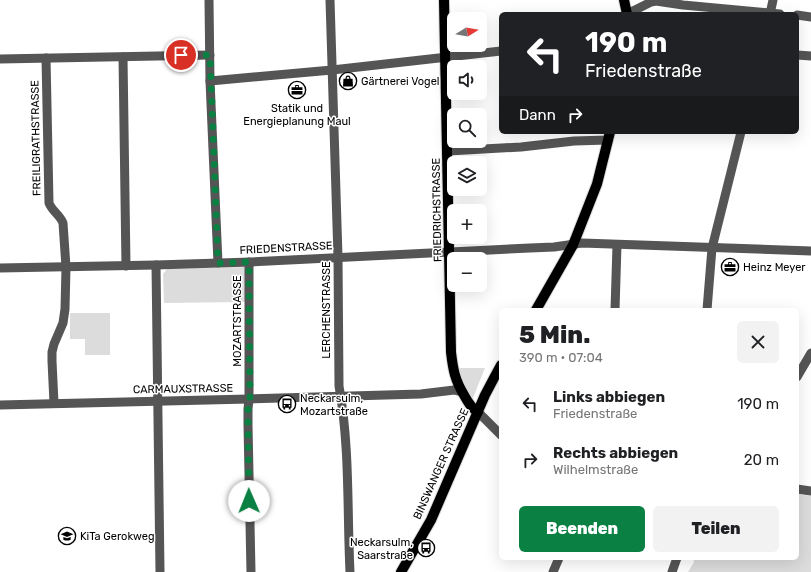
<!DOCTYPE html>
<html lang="de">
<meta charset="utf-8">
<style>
body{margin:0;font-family:Rubik,sans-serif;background:#f2f2f2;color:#202124;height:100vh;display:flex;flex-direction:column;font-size:15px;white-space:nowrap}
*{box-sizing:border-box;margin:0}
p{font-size:13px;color:#757577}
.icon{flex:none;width:22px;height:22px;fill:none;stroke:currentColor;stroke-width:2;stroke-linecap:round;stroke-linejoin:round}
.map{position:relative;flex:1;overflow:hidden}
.sheet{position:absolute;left:499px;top:308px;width:300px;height:252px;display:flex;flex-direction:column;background:#fff;border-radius:6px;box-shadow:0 4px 16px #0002}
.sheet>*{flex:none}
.banner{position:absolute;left:499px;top:12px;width:300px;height:122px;border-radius:6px;box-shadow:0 4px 16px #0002;background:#202124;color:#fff;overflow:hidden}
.needle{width:26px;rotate:79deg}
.buttons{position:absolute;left:447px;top:12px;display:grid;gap:8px}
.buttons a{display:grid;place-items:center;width:40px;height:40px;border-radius:6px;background:#fff;box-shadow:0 4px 16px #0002;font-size:20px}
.pin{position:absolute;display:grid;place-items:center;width:34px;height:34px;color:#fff;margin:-17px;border:2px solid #fff;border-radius:50%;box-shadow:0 1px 4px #0007}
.me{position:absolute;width:44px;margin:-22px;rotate:359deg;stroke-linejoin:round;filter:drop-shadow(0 0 3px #0008)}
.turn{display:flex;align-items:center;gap:14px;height:84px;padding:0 20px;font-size:18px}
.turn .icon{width:52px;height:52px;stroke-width:2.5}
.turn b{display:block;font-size:28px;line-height:34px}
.then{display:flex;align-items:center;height:38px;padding:0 20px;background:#0003;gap:8px;font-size:15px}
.round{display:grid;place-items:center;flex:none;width:42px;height:42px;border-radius:6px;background:#f2f2f2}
.headline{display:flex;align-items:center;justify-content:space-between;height:68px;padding:0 20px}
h1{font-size:24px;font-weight:800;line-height:30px}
.cta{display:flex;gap:8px;margin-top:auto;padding:8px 20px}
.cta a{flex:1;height:46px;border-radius:6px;background:#0b8043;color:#fff;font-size:16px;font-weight:800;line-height:46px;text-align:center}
.cta a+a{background:#f2f2f2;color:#202124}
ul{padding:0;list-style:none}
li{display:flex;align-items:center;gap:12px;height:56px;padding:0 20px}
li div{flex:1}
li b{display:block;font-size:15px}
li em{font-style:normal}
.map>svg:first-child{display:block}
.green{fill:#dcdcdc}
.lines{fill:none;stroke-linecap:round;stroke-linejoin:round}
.major-casing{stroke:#dbdbdb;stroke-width:12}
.minor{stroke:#555;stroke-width:9}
.major{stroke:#000;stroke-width:10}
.route{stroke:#0b8043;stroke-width:7;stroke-dasharray:0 12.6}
.labels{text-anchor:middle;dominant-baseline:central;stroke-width:3;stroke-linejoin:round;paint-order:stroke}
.poi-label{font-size:11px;fill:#000;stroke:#fff;text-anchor:start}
.street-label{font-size:11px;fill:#000;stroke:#fff}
</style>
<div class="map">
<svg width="811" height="572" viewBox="0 0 811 572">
<rect width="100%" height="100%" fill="#fff"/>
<g class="green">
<polygon points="245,267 245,302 164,303 163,274 167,269"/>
<polygon points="70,313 110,313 110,355 85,355 85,339 70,339"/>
<polygon points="457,368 485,368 471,403"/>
<polygon points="797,494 811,496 811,572 688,572 694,562 694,558 797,558"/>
</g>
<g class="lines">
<defs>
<g id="major">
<path d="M444,0L451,352C453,370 455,380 464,395C468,402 471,408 478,412"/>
<polyline points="624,0 627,14"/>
<polyline points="536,310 573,245 597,184 610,132"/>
<polyline points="401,572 431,520 485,395 494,378 501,365"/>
</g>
</defs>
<use href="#major" class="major-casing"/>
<g class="minor">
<polyline points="209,0 210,81 218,263"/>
<path d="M330,0L338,257L339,386C350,447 347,510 350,572"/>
<polyline points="627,14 651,2 656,1 683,5 780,14"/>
<polyline points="770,14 773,0"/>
<polyline points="797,15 811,17"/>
<polyline points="797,55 811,56"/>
<polyline points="123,57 126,266"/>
<path d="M46,58L49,203C52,211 60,215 63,223L66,267L65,309L63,323L54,344L52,352V361L54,403"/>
<polyline points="0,59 210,55"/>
<polyline points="210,81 332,70 501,51"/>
<polyline points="448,151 521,147 574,141 608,140"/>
<polyline points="249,262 249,399 248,409 248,425 251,572"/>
<polyline points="156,265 160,572"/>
<polyline points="0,268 156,265 251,262 530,248 554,247 582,243 811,251"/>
<polyline points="615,310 617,245"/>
<polyline points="707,310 712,248 741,132"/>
<polyline points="797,377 811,353"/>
<polyline points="0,405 249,399 421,394 454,390 462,392"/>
<polyline points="478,412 501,435"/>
<polyline points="797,489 811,491"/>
<polyline points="553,572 559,558"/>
<polyline points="672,572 677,558"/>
</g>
<use href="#major" class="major"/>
</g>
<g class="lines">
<polyline class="route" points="181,55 210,55 218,263 249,262 250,399 248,409 248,425 249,501"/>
</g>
<defs>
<symbol id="shop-ring" viewBox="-11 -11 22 22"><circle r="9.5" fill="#fff" stroke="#000" stroke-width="1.5"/><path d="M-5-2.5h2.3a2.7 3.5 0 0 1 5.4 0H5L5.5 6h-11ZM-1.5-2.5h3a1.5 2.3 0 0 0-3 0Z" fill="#000"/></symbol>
<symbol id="office-ring" viewBox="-11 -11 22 22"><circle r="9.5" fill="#fff" stroke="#000" stroke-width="1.5"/><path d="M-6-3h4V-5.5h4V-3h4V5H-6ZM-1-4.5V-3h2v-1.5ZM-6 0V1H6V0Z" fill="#000"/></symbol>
<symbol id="bus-ring" viewBox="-11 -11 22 22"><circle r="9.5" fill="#fff" stroke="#000" stroke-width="1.5"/><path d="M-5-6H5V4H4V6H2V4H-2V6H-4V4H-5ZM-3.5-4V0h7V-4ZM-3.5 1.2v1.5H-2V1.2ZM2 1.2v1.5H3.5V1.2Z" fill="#000"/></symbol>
<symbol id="school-ring" viewBox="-11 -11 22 22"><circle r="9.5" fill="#fff" stroke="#000" stroke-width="1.5"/><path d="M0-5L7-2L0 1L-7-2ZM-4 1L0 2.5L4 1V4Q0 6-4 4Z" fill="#000"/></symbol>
</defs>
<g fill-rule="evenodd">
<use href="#shop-ring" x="338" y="71" width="20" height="20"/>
<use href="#office-ring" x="287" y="80" width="20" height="20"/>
<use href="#office-ring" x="720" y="257" width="20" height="20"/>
<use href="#bus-ring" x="277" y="394" width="20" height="20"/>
<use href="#school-ring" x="57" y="526" width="20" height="20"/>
<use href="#bus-ring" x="416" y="538" width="20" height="20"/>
</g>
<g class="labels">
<g class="poi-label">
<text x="361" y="81">Gärtnerei Vogel</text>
<text x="297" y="108" text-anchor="middle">Statik und<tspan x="297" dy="13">Energieplanung Maul</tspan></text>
<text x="743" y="267">Heinz Meyer</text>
<text x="300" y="398">Neckarsulm,<tspan x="300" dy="13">Mozartstraße</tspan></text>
<text x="80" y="536">KiTa Gerokweg</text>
<text x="413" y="542" text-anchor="end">Neckarsulm,<tspan x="413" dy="13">Saarstraße</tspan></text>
</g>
<g class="street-label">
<text transform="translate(36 138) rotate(-91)">FREILIGRATHSTRASSE</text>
<text transform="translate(437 210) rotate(-91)">FRIEDRICHSTRASSE</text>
<text transform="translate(286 248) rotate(-3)">FRIEDENSTRASSE</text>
<text transform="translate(326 310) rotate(-90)">LERCHENSTRASSE</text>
<text transform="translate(237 321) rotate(-90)">MOZARTSTRASSE</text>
<text transform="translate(183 389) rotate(-1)">CARMAUXSTRASSE</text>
<text transform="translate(441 464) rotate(-66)">BINSWANGER STRASSE</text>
</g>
</g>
</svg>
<div class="buttons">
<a><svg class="needle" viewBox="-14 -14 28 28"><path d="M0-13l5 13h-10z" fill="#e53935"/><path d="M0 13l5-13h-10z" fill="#757577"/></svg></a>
<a><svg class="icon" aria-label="sound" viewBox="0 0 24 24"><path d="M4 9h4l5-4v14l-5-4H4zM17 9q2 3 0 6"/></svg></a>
<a><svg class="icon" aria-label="search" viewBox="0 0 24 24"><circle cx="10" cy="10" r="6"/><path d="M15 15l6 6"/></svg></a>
<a><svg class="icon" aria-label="layers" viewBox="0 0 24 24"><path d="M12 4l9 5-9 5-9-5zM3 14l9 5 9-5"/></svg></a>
<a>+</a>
<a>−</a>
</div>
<div class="pin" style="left:181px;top:55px;background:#d93025"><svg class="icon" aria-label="arrive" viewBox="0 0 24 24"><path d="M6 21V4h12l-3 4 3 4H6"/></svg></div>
<svg class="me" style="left:249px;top:501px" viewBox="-20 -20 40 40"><circle r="19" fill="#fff"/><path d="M0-13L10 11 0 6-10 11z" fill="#0b8043"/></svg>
<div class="banner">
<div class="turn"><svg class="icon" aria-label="left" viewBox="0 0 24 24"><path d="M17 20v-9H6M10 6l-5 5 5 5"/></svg><div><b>190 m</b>Friedenstraße</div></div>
<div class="then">Dann<svg class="icon" aria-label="right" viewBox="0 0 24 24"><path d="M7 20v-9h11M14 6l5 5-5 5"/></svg></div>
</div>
<section class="sheet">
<div class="headline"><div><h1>5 Min.</h1><p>390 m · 07:04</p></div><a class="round"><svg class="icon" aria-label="close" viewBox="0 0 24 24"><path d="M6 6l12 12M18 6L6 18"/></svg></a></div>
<ul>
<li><svg class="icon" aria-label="left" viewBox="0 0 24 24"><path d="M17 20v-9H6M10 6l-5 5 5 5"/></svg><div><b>Links abbiegen</b><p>Friedenstraße</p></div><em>190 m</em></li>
<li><svg class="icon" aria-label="right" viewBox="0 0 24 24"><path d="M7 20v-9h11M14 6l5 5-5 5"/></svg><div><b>Rechts abbiegen</b><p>Wilhelmstraße</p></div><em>20 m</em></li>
</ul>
<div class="cta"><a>Beenden</a><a>Teilen</a></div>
</section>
</div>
